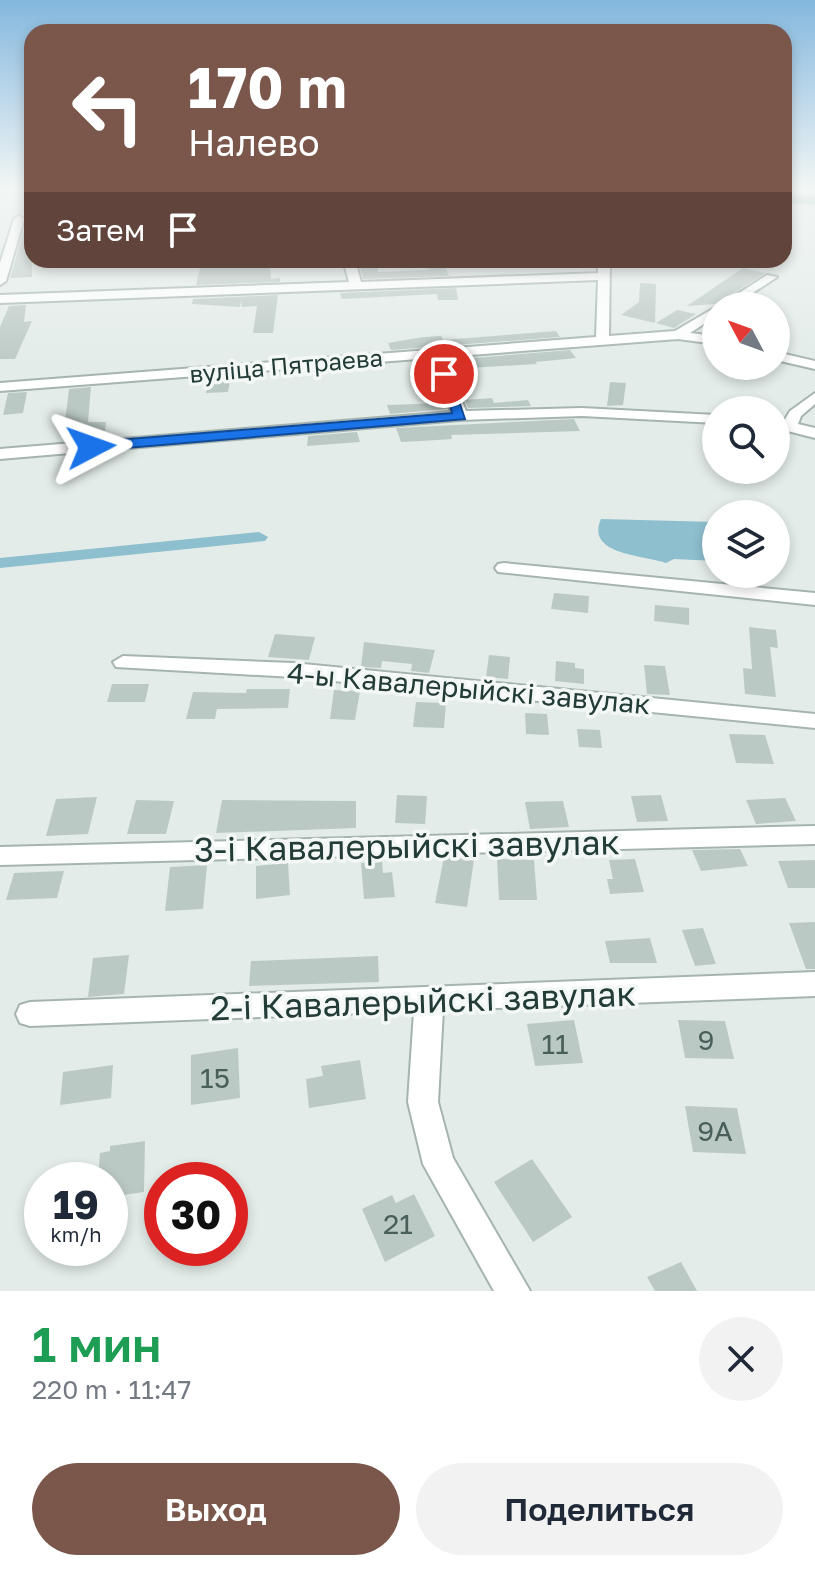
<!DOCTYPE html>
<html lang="ru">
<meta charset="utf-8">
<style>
body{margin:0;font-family:"Golos Text",sans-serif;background:#f2f2f3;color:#1f2937;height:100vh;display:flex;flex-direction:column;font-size:30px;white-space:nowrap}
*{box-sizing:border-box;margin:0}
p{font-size:26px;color:#747a83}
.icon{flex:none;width:44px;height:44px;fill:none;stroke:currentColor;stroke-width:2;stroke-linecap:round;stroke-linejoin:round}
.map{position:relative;height:1291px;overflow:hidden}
.side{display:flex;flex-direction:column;background:#fff;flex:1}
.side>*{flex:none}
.banner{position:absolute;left:24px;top:24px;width:768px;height:244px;border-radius:24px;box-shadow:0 4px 12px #0003;background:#7a564b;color:#fff;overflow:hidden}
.needle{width:52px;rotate:311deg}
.tools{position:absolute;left:702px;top:292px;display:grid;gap:16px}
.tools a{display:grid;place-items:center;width:88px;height:88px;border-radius:50%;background:#fff;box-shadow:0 4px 12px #0003;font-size:40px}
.speed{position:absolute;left:24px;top:1162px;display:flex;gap:16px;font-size:40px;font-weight:700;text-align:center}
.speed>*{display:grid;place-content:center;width:104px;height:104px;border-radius:50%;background:#fff;box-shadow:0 4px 12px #0003;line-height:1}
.speed small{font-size:20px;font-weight:400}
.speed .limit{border:12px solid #d22;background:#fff;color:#111}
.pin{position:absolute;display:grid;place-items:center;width:68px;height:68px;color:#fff;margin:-34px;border:4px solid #fff;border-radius:50%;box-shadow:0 2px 8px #0007}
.me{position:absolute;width:88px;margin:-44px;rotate:86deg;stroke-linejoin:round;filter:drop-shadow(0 0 6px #0008)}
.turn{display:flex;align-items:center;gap:28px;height:168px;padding:0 32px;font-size:36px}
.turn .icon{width:104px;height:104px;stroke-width:2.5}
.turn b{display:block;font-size:56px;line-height:68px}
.then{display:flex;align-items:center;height:76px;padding:0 32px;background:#0003;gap:16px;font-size:30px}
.round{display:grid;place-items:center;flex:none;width:84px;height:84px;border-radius:42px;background:#f2f2f3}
.summary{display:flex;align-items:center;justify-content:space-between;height:136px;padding:0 32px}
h1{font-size:48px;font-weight:600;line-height:60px;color:#1e9e55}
.primary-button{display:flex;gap:16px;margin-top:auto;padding:16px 32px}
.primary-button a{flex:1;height:92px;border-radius:48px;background:#7a564b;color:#fff;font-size:32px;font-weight:600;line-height:92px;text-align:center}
.primary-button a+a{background:#f2f2f3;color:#1f2937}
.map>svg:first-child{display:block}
.water{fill:#8ebfce}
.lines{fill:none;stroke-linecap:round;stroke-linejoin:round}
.canal{fill:#8ebfce;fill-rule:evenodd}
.building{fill:#bbc9c5}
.street-casing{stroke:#a6b4af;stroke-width:4}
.primary-casing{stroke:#c1c8c7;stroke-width:4}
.street{fill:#fff;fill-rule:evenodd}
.primary{fill:#6a9f95;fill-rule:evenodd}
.route{fill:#1a73e8;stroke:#114b97;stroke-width:2}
.labels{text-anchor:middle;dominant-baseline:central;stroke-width:7;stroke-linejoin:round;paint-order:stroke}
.far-street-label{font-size:24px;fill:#233c37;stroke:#f3f8f6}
.street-label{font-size:28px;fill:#233c37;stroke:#f3f8f6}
.near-number-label{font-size:28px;fill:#495f5a}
.near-street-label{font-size:34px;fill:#233c37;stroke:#f3f8f6}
</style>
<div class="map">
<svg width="815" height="1291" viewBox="0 0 815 1291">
<rect width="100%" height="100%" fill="#e3ece8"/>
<path class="water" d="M601,519L716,522V561L674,559L666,563C644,555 585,555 601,519Z"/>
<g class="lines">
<polygon class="canal" points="259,532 268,537 265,541 0,568 0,558"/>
</g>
<g class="building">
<polygon points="25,226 32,226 32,277 10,278"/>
<polygon points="358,260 378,260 378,272 428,270 425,263 443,262 449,276 363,279"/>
<polygon points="256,265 270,265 271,279 280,278 280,282 196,285 200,268"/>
<polygon points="743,268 765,273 717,304 687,306"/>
<polygon points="640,283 656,284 655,323 621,315 639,302"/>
<polygon points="456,288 458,300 438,300 437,294 342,299 340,293"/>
<polygon points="278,295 273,333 253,333 257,306 242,307 241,300 240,307 192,304 193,299"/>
<polygon points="26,305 24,322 32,321 15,359 0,359 0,327 9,306"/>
<polygon points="677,310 696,314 674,328 656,323"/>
<polygon points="556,331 560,337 391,350 388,343 423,337 441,336 443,340"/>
<polygon points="570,350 576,358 536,362 537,364 452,369 448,360"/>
<polygon points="231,376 228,392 206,393 209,378"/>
<polygon points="610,382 626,383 623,405 607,406"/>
<polygon points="91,387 88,422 106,422 104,438 72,440 74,434 58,432 66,414 69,389"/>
<polygon points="27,392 23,413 3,415 8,393"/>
<polygon points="492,398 494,403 528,400 531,406 468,408 465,400"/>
<polygon points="445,403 447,409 390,414 387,405"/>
<polygon points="574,419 580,431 451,435 452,439 421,441 401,442 396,428"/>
<polygon points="357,432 360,442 307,446 308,436"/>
<polygon points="101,453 99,464 66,466 69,456"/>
<polygon points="554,593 589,596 588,613 551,609"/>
<polygon points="655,605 689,608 689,625 654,621"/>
<polygon points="749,627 776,630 778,648 770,647 776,697 745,694 743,668 752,669"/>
<polygon points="275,634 315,637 309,660 268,657"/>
<polygon points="364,642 435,650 429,673 411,671 412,664 382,661 381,668 361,667"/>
<polygon points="489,655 510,657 508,679 486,677"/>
<polygon points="556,661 575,663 575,668 584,669 584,684 555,681"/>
<polygon points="644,665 665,666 670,695 647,694"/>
<polygon points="112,684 149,684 145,702 107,702"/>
<polygon points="247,689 290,689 288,708 217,709 215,719 186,719 193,692 246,693"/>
<polygon points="334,690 360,691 355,720 330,719"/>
<polygon points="416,702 446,703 444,728 413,727"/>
<polygon points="525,713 547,714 549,735 526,734"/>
<polygon points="577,729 600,730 602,748 579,747"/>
<polygon points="729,734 765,735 774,764 736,763"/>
<polygon points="397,795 427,796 425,824 395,823"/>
<polygon points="661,795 668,821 637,822 631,796"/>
<polygon points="97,797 88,834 46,836 56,799"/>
<polygon points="785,798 796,821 756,824 746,800"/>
<polygon points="136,800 174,801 166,834 127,834"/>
<polygon points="222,800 356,801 356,828 216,833"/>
<polygon points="563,801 569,827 530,829 525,802"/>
<polygon points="740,849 748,866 701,871 692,850"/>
<polygon points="444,857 474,860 467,907 435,903"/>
<polygon points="497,859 534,860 537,900 499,900"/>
<polygon points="635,859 644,892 610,894 607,879 613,879 609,860"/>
<polygon points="815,860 815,888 788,888 778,861"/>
<polygon points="382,861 383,873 392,872 395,897 364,899 361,863"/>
<polygon points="288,863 290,895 256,899 256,866"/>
<polygon points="207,865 203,909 165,911 170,867"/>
<polygon points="64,871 57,898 6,900 14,873"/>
<polygon points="815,922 815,969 806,969 789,923"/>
<polygon points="703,928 716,964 695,966 682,930"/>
<polygon points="650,938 657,963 610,963 605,941"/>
<polygon points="129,955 124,994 88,997 93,958"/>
<polygon points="378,956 379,982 249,986 251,961"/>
<polygon points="574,1020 583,1063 535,1066 527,1024"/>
<polygon points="678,1020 725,1021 734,1059 685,1058"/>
<polygon points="238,1048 240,1098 191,1105 191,1055"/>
<polygon points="360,1060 366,1099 309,1108 306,1079 323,1076 321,1066"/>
<polygon points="113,1065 111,1098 60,1105 63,1072"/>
<polygon points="685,1106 737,1108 746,1154 693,1152"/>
<polygon points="145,1141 144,1192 110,1197 110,1177 98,1178 100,1153 110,1151 110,1146"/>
<polygon points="532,1159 572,1217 533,1242 494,1182"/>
<polygon points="414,1194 435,1236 385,1262 362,1209 392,1195 396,1203"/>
<polygon points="681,1262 697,1291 655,1291 647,1277"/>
</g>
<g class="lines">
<defs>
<g id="street">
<polygon points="19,216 24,219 6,281 0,285 0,263 14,219"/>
<polygon points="343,260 355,260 361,282 598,273 598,260 610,260 609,336 675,331 716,307 716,316 690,333 716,336 716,344 678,339 444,357 466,411 582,408 716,415 716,423 582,416 460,420 0,459 0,449 451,412 431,358 0,391 0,383 596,337 598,280 0,303 0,295 349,282"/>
<polygon points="767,275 777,277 733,306 719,306"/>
<polygon points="776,352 815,361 815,369 776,360"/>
<polygon points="815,393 815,404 801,416 798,424 815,428 815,438 776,428 776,420 784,421 790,411"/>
<polygon points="504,563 815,593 815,605 498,572 495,568 498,564"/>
<polygon points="123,656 293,663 815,714 815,728 293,677 116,667 113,662"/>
<polygon points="815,826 815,844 0,865 0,847"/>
<polygon points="815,972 815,996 443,1010 438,1102 453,1158 530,1291 494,1291 423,1164 408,1102 414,1011 30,1026 20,1023 16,1014 20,1005 30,1002"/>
</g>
<polygon id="primary" points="784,194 815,196 815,204 784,202"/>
</defs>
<use href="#street" class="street-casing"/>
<use href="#primary" class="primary-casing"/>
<use href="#street" class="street"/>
<use href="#primary" class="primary"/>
</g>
<linearGradient id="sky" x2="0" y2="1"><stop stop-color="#84b8de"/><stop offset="0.51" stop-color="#f2f6f5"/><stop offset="1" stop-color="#f2f6f5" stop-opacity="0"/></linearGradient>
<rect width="815" height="369" fill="url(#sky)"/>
<polygon class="route" points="440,372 450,374 465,419 91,451 84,447 91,442 452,413"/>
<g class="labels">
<g class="far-street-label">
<text transform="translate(286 365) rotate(-5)">вуліца Пятраева</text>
</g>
<g class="street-label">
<text transform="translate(469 688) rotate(5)">4-ы Кавалерыйскі завулак</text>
</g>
<g class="near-number-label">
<text x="706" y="1039">9</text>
<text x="555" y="1043">11</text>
<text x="215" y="1077">15</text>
<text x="715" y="1130">9А</text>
<text x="398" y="1223">21</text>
</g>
<g class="near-street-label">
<text transform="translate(407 845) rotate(-1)">3-і Кавалерыйскі завулак</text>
<text transform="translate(423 1000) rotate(-2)">2-і Кавалерыйскі завулак</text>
</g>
</g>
</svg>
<div class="tools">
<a><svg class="needle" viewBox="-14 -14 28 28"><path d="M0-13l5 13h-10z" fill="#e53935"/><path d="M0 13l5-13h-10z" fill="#747a83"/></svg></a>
<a><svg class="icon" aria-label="search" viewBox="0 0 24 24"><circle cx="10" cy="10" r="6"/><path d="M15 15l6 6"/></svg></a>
<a><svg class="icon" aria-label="layers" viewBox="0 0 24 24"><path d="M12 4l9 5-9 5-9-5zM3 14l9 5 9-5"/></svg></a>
</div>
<div class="speed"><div>19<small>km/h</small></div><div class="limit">30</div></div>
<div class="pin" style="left:444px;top:374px;background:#d93025"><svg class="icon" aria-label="arrive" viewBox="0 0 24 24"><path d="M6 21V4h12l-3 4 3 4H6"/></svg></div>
<svg class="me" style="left:91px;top:447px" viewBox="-20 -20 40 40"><path d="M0-17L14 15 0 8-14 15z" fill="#1a73e8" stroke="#fff" stroke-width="4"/></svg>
<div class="banner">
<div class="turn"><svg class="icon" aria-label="left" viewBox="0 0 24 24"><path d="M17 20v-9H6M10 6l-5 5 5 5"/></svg><div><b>170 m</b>Налево</div></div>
<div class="then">Затем<svg class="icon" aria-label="arrive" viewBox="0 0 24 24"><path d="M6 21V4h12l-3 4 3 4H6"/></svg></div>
</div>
</div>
<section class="side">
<div class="summary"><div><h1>1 мин</h1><p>220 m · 11:47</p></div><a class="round"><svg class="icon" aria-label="close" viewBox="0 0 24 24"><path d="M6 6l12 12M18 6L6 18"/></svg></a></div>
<div class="primary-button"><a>Выход</a><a>Поделиться</a></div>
</section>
